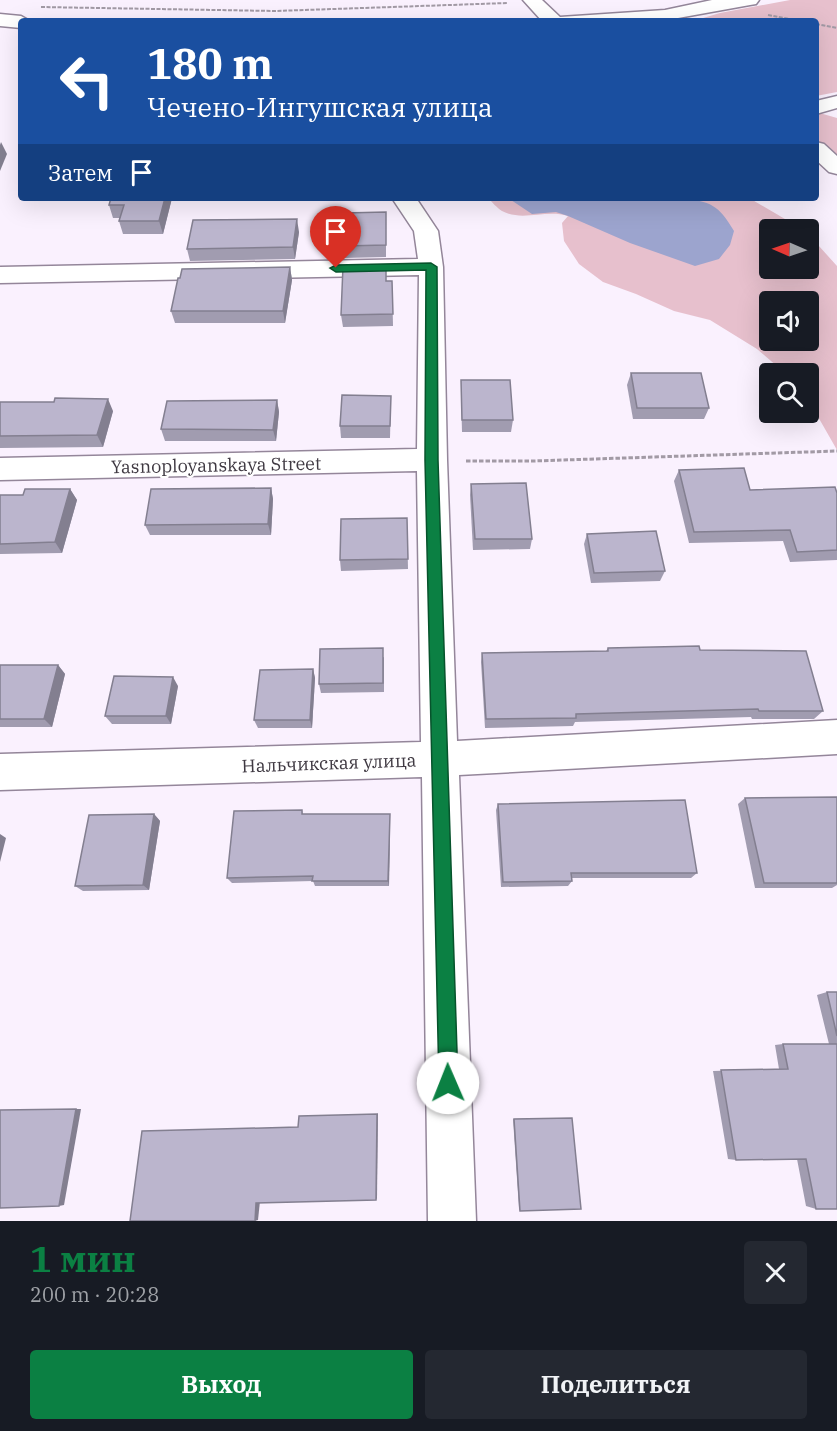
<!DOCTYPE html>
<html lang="ru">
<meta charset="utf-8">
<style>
body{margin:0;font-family:"IBM Plex Serif",serif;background:#242831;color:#f1f3f6;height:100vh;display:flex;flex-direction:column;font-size:22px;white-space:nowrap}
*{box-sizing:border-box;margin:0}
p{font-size:20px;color:#9ea1a6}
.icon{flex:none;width:33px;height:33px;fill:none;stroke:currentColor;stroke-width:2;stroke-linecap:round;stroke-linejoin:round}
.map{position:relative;height:1221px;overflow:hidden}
.drawer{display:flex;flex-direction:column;background:#171b24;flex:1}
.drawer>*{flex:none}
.guide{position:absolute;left:18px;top:18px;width:801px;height:183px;border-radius:6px;box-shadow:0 6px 24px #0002;background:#1a4fa0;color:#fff;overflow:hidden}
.needle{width:39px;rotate:272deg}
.buttons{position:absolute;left:759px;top:219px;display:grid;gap:12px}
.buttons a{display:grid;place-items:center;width:60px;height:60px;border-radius:6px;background:#171b24;box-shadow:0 6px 24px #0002;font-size:30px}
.pin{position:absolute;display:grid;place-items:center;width:51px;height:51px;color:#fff;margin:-62px -26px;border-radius:50% 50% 50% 0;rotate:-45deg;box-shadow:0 0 6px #0007}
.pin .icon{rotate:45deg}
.me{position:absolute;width:66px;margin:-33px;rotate:359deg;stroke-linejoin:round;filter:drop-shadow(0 0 4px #0008)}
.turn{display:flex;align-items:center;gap:21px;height:126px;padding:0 30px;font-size:27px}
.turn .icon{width:78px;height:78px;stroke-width:2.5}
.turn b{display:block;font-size:42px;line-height:51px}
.then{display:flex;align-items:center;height:57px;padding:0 30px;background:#0003;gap:12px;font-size:22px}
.round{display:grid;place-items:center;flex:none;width:63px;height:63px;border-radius:6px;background:#242831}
.summary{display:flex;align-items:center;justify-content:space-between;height:102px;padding:0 30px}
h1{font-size:36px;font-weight:800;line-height:45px;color:#0b8043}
.button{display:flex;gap:12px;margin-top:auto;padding:12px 30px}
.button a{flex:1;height:69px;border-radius:6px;background:#0b8043;color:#fff;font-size:24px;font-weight:800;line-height:69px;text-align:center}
.button a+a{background:#242831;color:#f1f3f6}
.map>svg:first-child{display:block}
.green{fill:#e7c0cd;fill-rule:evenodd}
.water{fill:#9ca4ce}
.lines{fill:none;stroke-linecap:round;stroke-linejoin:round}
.minor-casing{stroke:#94869a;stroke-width:3}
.path-far1{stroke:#a29aa5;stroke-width:2;stroke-dasharray:4 1.5;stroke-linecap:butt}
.path{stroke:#a29aa5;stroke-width:3;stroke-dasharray:4.5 2;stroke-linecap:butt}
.minor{fill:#fff;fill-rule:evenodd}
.wall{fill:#a19cb0}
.shaded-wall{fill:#837f90}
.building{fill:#bbb5cd;stroke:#837f90;stroke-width:1.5}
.route{fill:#0b8043;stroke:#07532c;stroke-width:1.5}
.labels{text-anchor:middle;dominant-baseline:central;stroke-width:4.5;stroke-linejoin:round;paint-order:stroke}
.street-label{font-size:18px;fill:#3f3942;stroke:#fff}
</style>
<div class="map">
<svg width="837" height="1221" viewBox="0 0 837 1221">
<rect width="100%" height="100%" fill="#faf1fe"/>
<g class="green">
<polygon points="790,0 837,0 837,92 816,96 816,21 693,21 720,13"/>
<polygon points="816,112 837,118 837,157 816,139"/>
<path d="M488,198H749L802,229L770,230V268H808L809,235L837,266V450L809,401L808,374L785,373L757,349L710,320L674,311L636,294L603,282L579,264L564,241L562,223L568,216C546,209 522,222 502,211C497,208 492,202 488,198ZM770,302H808V340H770Z"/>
</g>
<path class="water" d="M508,198H681C711,202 718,204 734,231L730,245L719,259L695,266L630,243L568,216L556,212L532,214Z"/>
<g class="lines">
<defs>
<g id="minor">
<polygon points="523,0 542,0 560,17 665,10 712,0 759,0 756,4 750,5 678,18 680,21 542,21"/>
<polygon points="0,14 21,16 30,21 21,21 21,28 0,26"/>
<polygon points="837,96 837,108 816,114 816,101"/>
<polygon points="816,142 824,144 837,156 837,174 829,172 816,160"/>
<polygon points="392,198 416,198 438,231 443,267 447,460 457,741 837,720 837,754 459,775 476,1221 428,1221 422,777 0,790 0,754 421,742 417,471 0,480 0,458 417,449 419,275 0,283 0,267 418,259 414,231"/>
</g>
</defs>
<use href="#minor" class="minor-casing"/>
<g class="path-far1">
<polyline points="41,7 275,11 508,3"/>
<polyline points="768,15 800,21"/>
<polyline points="816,24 837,28"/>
</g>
<polyline class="path" points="466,461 533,461 837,451"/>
<use href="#minor" class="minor"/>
</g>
<g class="wall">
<polygon points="172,198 163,234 123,234 119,221 120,218 113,218 109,205"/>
<polygon points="386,212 386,257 344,258 343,246"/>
<polygon points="299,232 295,259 190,261 187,249"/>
<polygon points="290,267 292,280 285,323 175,323 171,311"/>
<polygon points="386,281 392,281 393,326 343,327 341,315"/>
<polygon points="631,373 709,408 704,419 633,419 627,385"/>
<polygon points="461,380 513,420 511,432 462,432 461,392"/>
<polygon points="391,396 390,438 341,438 340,426"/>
<polygon points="277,400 279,412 276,441 165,441 161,429"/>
<polygon points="0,402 113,411 103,447 0,448"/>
<polygon points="679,470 750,490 837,493 837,560 790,562 783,541 689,543 674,481"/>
<polygon points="471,484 532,539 530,549 473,550 470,495"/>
<polygon points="271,488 273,499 271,535 150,535 145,525"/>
<polygon points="70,489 77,500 62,553 0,554 0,495 23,495"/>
<polygon points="407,518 408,569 341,571 340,560"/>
<polygon points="587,534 665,571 660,581 591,583 584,544"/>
<polygon points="608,648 700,650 823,711 814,719 752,719 751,717 575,722 573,726 485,728 481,662 482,653 606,651"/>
<polygon points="384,657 384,692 321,693 319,684"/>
<polygon points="0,665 58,665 65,674 52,727 0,727"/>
<polygon points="313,669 315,678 312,728 258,728 254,720"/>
<polygon points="178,686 171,724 112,724 105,716"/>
<polygon points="837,797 837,885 832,888 755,888 738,804 745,798"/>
<polygon points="498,804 697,873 691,878 571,878 572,881 568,886 501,887 496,810"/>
<polygon points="302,810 303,814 390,820 389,886 315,886 313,881 232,883 227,878"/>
<polygon points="154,814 160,821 149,890 83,891 75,886"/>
<polygon points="827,992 837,992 837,1209 816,1209 806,1206 797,1159 736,1160 728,1159 713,1071 779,1069 775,1045 783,1044 829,1044 817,995"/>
<polygon points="572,1118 520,1211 519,1209 513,1119"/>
</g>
<g class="shaded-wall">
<polygon points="1,142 7,154 0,171 0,145"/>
<polygon points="165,198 172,198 163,234 159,221"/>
<polygon points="297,219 299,232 295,259 293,247"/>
<polygon points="290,267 292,280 285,323 283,311"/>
<polygon points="108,399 113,411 103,447 97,435"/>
<polygon points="277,400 279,412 276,441 273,430"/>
<polygon points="271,488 273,499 271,535 268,524"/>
<polygon points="70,489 77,500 62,553 55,542"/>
<polygon points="58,665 65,674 52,727 44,719"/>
<polygon points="313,669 315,678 312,728 310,720"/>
<polygon points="173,677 178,686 171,724 166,716"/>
<polygon points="154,814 160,821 149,890 143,885"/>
<polygon points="390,814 390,820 389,886 388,881"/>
<polygon points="0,834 6,838 0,862"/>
<polygon points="76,1109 81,1109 64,1205 59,1206"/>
<polygon points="378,1113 377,1198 376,1200 377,1114"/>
<polygon points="260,1201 258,1220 255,1221 256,1203"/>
</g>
<g class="building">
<polygon points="111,198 165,198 159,221 119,221 124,205 109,205"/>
<polygon points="386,212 386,245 343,246 344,213"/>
<polygon points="297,219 293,247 187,249 193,220"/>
<polygon points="343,266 386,266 386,281 392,281 393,314 341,315"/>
<polygon points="290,267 283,311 171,311 178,278 180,278 182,269"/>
<polygon points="631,373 701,373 709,408 637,408"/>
<polygon points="461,380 510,380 513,420 462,420"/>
<polygon points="342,395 391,396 390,426 340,426"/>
<polygon points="55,398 108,399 97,435 0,436 0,402 54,402"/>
<polygon points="277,400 273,430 161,429 167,401"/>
<polygon points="744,468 750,490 835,487 837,493 837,550 797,552 790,530 694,532 679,470"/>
<polygon points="526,483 532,539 475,539 471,484"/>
<polygon points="271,488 268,524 145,525 151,489"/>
<polygon points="25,489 70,489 55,542 0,544 0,495 23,495"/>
<polygon points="407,518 408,559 340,560 341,519"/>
<polygon points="656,531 665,571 594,573 587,534"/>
<polygon points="699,646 700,650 806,651 823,711 759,711 758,709 576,714 576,718 486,719 482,653 608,651 608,648"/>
<polygon points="383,648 383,683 319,684 320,649"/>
<polygon points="0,665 58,665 44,719 0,719"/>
<polygon points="313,669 310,720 254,720 260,670"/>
<polygon points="114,676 173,677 166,716 105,716"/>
<polygon points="837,797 837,883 764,883 745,798"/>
<polygon points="685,800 697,873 571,873 572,881 503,882 498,804"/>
<polygon points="302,810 302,814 390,814 388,881 312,881 313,876 227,878 234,811"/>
<polygon points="154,814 143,885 75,886 89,815"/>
<polygon points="827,992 837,992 837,1036"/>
<polygon points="783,1044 837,1044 837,1209 816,1209 806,1159 736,1160 721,1070 788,1069"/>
<polygon points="76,1109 59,1206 0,1208 0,1110"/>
<polygon points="377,1114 376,1200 256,1203 255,1221 130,1221 142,1131 298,1127 299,1116"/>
<polygon points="572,1118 581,1209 520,1211 514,1119"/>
</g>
<polygon class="route" points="431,263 437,267 438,460 458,1083 455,1089 448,1092 442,1089 439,1083 425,460 426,270 336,272 330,268 336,265"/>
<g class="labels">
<g class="street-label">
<text transform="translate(216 465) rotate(-1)">Yasnoployanskaya Street</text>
<text transform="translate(329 763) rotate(-2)">Нальчикская улица</text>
</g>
</g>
</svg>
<div class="buttons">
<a><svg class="needle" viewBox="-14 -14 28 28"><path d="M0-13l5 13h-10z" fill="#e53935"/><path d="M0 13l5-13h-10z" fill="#9ea1a6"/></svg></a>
<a><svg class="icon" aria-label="sound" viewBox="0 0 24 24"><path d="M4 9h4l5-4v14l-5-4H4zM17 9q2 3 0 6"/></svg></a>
<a><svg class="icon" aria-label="search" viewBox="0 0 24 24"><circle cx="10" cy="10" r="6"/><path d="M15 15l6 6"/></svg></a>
</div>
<div class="pin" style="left:336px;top:268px;background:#d93025"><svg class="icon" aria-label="arrive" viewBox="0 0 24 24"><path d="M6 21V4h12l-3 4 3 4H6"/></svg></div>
<svg class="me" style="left:448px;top:1083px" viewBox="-20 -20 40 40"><circle r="19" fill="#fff"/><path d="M0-13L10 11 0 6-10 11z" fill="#0b8043"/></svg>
<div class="guide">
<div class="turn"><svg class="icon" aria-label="left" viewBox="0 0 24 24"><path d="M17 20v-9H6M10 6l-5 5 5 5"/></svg><div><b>180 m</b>Чечено-Ингушская улица</div></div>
<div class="then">Затем<svg class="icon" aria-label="arrive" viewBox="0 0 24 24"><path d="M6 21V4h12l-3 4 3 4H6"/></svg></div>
</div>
</div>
<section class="drawer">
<div class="summary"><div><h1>1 мин</h1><p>200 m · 20:28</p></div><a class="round"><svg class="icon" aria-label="close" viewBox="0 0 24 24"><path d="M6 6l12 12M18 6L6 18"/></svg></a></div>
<div class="button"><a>Выход</a><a>Поделиться</a></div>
</section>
